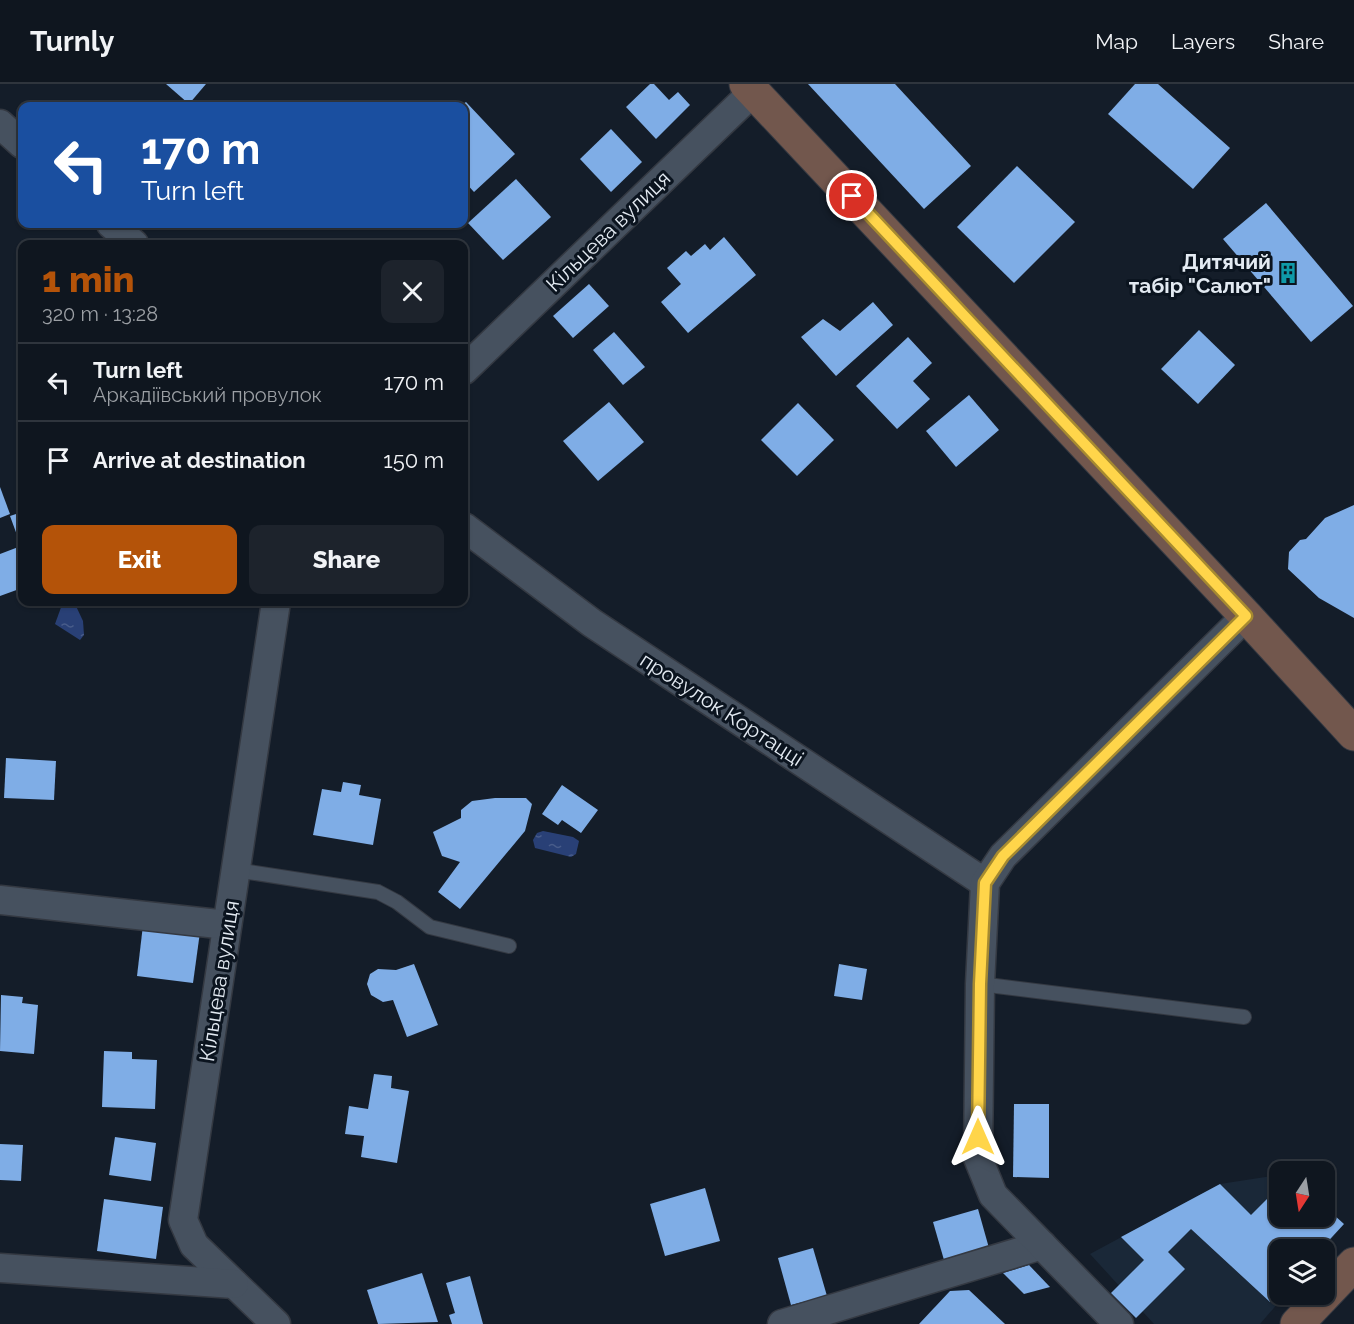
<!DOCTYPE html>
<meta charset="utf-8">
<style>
body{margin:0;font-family:Raleway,sans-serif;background:#1d232c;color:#f1f3f6;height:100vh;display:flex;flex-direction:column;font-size:22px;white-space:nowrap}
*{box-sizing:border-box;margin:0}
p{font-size:20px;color:#9b9fa4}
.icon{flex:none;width:33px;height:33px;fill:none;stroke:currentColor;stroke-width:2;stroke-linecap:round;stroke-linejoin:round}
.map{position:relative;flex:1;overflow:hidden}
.drawer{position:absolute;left:18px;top:156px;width:450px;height:366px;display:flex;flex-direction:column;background:#0f161f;border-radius:12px;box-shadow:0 2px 4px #0004,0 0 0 2px #2f353d}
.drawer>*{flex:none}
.guide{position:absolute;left:18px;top:18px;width:450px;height:126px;border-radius:12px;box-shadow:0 2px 4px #0004,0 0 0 2px #2f353d;background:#1a4fa0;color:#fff;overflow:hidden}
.needle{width:39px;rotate:192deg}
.tools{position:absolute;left:1269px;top:1077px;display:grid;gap:12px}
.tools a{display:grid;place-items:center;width:66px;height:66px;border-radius:12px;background:#0f161f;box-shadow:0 2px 4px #0004,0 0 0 2px #2f353d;font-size:30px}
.pin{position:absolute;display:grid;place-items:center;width:51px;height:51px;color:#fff;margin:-26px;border:3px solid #fff;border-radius:50%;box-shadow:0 2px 6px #0007}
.me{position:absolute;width:66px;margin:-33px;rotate:0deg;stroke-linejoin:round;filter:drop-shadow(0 0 4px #0008)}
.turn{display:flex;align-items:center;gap:21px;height:126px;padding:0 24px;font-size:27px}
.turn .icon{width:78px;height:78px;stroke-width:2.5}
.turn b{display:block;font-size:42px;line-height:51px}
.round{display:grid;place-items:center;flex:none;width:63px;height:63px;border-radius:12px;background:#1d232c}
.head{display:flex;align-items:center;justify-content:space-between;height:102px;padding:0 24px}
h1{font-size:36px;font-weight:800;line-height:45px;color:#b45309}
.cta{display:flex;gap:12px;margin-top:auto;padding:12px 24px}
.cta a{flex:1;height:69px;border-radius:12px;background:#b45309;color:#fff;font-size:24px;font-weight:800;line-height:69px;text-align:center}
.cta a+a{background:#1d232c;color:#f1f3f6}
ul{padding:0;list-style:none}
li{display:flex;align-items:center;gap:18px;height:78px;padding:0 24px;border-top:2px solid #2f353d}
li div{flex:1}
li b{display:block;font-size:22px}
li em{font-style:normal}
header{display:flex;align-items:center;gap:36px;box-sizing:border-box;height:84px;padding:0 30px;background:#0f161f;border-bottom:2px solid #2f353d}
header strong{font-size:28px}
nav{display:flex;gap:33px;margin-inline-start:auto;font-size:21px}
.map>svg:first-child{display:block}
.built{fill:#1a2838}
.water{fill:url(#water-ripples)}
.building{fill:#7fade6}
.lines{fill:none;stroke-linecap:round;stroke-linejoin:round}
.lane-casing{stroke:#343942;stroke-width:16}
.street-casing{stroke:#343942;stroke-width:31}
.secondary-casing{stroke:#343942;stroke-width:35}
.lane{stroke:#46515f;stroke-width:14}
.street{stroke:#46515f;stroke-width:28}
.secondary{stroke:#72574d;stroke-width:33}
.route-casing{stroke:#a68a30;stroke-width:15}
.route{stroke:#ffd54a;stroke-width:10}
.labels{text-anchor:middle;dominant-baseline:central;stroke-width:6;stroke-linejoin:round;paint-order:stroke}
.street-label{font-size:21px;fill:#e3eaf2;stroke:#0b141f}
.poi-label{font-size:21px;font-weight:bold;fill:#e3eaf2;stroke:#0b141f;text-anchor:end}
</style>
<header>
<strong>Turnly</strong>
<nav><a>Map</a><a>Layers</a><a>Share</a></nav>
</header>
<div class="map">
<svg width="1354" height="1240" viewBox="0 0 1354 1240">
<defs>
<pattern id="water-ripples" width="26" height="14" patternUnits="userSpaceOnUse" patternTransform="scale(1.5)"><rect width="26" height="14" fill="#294076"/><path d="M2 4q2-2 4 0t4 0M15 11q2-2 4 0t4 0" fill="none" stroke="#485c8a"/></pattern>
</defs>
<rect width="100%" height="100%" fill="#141d29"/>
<polygon class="built" points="1279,1091 1280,1132 1324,1132 1325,1122 1344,1140 1323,1165 1280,1166 1280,1210 1285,1211 1260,1240 1154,1240 1090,1170 1220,1100"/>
<g class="water">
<polygon points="63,518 75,520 83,537 84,551 80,556 55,540"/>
<polygon points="543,747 573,753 579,757 576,770 571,773 535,764 533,756 537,749"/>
</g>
<g class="building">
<polygon points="166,0 206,0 189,20"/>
<polygon points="650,0 654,0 669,16 678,8 690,21 656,55 626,23"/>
<polygon points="808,0 895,0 971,82 924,125"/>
<polygon points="1135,0 1158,0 1230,64 1193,105 1108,30"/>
<polygon points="466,18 515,70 474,108 464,97 464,22 460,22"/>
<polygon points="611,45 642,78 611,108 580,75"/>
<polygon points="1017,82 1075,138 1014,199 957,143"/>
<polygon points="516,95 551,133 503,176 468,139"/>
<polygon points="1266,119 1353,222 1311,258 1223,155"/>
<polygon points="724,153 756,191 688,249 661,218 681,200 667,184 686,167 691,172 705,160 710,166"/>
<polygon points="589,200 609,222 573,254 553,232"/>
<polygon points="873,218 893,241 836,292 801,253 823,235 840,247"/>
<polygon points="1199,246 1235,281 1198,320 1161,285"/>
<polygon points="614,248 645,283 623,301 593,266"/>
<polygon points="908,253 932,279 913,297 930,315 897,345 856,302"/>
<polygon points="969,311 999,346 956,383 926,347"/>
<polygon points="609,318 644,358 598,397 563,357"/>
<polygon points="798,319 834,356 797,392 761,356"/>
<polygon points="0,403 10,430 0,434"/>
<polygon points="1354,421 1354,534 1319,514 1288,485 1289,468 1300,456 1306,455 1325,434"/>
<polygon points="22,428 22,504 0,512 0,470 21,462 10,432"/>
<polygon points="6,674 56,677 54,716 4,714"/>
<polygon points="343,698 361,701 359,711 381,715 373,761 313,751 322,705 341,708"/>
<polygon points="562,701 598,726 581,749 562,736 558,741 542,730"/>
<polygon points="495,714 526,714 532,720 525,747 460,825 438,808 460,778 442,772 433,748 461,734 461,726 472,717"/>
<polygon points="143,841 200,848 193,899 137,892"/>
<polygon points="414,880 438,941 407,953 393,916 383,918 371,911 367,900 370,890 378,885 396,886"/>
<polygon points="839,880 867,885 862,916 834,912"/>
<polygon points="1,911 23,913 22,919 38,921 34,970 0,967"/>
<polygon points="104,967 132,968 132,975 157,976 155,1025 102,1023"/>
<polygon points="374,990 392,992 391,1004 409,1007 397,1079 361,1073 364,1052 345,1050 349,1022 368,1025"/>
<polygon points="1014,1020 1049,1020 1049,1094 1013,1093"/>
<polygon points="115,1053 156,1059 151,1097 109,1091"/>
<polygon points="0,1060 23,1061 21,1097 0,1096"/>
<polygon points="1220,1100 1251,1131 1280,1102 1280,1132 1324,1132 1324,1122 1344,1140 1320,1166 1280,1166 1280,1208 1270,1218 1191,1145 1168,1168 1185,1185 1136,1234 1111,1209 1144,1176 1121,1153"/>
<polygon points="705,1104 720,1157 665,1172 650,1120"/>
<polygon points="104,1115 163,1123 156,1175 97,1167"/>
<polygon points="978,1125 989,1164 944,1176 933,1138"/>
<polygon points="813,1164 827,1212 791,1221 778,1174"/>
<polygon points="1029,1181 1050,1203 1024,1210 1003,1189"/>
<polygon points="422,1189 438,1238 378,1240 367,1206"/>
<polygon points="470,1192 483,1240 452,1240 449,1231 455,1229 446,1199"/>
<polygon points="969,1206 1005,1240 919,1240 950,1207"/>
</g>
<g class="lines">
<defs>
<g id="lane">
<polyline points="236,786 378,808 397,818 430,843 509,862"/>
<polyline points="980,900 1244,933"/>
</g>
<g id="street">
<polyline points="0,40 22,60"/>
<polyline points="111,140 134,160"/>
<polyline points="464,286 753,8"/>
<polyline points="464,443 592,539 985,799"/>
<polyline points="276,518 183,1136 194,1161 276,1240"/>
<polyline points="0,816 227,841"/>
<polyline points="0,1184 234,1200"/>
<polyline points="782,1240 1042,1161"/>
<polyline points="1119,1240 993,1111 978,1074 980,900 985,799 1003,772 1246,532"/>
</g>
<g id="secondary">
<polyline points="746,0 1246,532 1354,650"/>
<polyline points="1297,1240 1354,1180"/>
</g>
</defs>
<use href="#lane" class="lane-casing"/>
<use href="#street" class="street-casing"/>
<use href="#secondary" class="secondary-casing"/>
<use href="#lane" class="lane"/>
<use href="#street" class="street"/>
<use href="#secondary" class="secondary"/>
</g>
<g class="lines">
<defs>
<polyline id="route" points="852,112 1246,532 1003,772 985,799 980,900 978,1053"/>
</defs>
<use href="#route" class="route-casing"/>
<use href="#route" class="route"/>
</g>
<defs>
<symbol id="building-bare" viewBox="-9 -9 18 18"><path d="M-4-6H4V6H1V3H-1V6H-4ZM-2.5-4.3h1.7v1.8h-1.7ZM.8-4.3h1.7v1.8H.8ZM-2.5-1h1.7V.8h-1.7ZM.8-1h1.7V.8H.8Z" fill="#0f9aa8" stroke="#0b141f" stroke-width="2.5" paint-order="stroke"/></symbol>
</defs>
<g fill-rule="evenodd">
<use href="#building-bare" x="1273" y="174" width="30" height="30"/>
</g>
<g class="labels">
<g class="street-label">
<text transform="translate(608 147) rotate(-44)">Кільцева вулиця</text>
<text transform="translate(722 625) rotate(33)">провулок Кортацці</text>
<text transform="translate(219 897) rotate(-81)">Кільцева вулиця</text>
</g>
<g class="poi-label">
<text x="1271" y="177">Дитячий<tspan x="1271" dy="24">табір "Салют"</tspan></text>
</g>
</g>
</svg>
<div class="tools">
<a><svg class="needle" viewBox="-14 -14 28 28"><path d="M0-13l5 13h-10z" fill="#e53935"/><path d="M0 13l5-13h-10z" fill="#9b9fa4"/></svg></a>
<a><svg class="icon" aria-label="layers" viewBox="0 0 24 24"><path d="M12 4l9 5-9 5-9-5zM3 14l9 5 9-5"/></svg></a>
</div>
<div class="pin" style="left:852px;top:112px;background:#d93025"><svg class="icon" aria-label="arrive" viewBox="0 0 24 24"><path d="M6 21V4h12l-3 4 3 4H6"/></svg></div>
<svg class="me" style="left:978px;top:1053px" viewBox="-20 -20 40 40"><path d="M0-17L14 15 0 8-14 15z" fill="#ffd54a" stroke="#fff" stroke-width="4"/></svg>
<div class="guide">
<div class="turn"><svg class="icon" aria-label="left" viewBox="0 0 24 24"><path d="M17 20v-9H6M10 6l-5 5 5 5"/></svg><div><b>170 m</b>Turn left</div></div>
</div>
<section class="drawer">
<div class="head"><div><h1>1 min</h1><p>320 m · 13:28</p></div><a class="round"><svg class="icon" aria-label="close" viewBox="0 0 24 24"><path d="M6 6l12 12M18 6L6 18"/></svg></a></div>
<ul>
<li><svg class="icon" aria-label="left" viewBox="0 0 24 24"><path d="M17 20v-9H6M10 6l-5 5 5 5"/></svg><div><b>Turn left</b><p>Аркадіївський провулок</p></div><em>170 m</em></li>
<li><svg class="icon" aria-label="arrive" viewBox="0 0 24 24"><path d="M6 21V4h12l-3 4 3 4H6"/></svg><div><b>Arrive at destination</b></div><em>150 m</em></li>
</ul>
<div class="cta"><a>Exit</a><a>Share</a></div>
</section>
</div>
